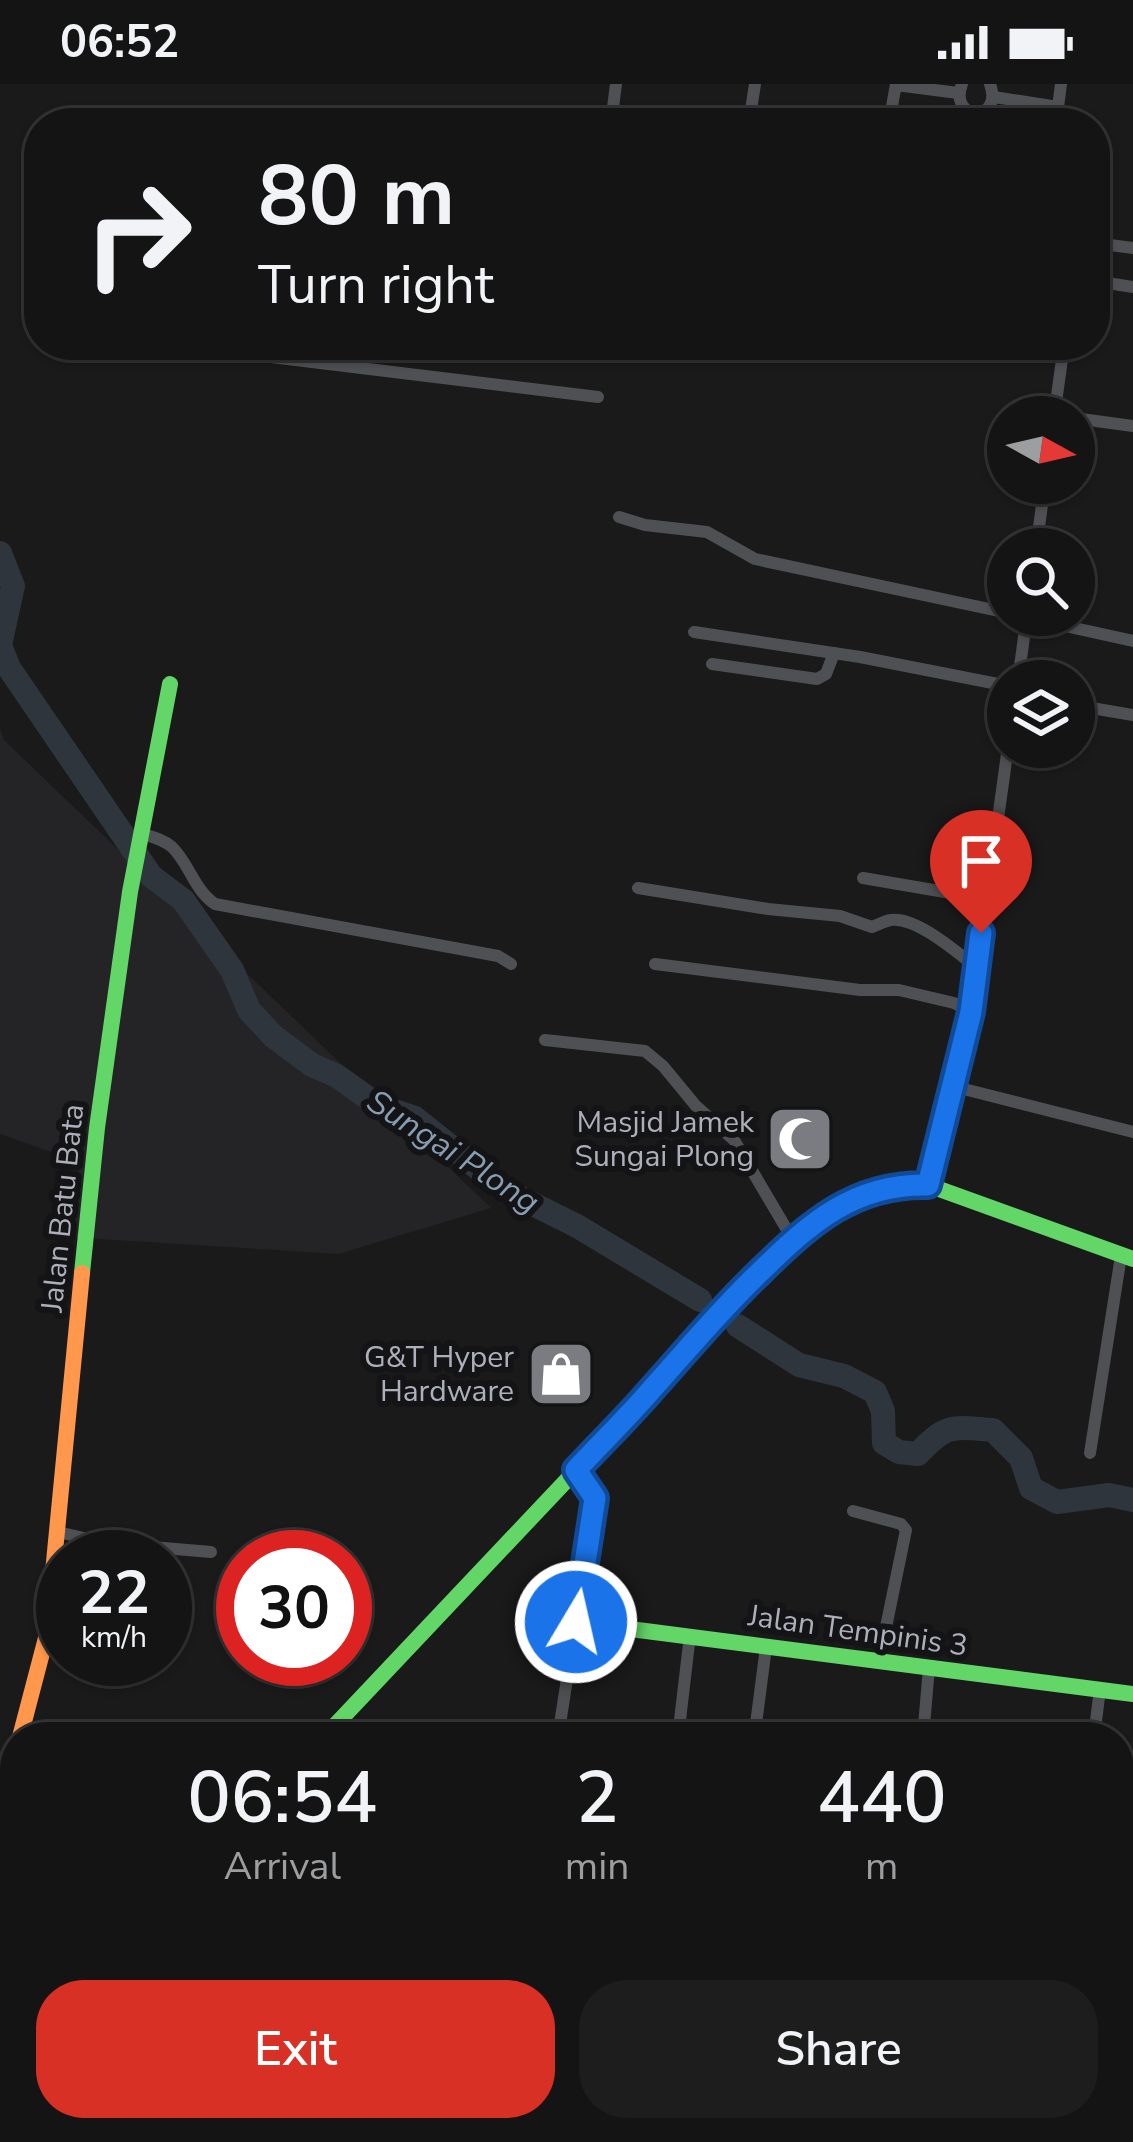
<!DOCTYPE html>
<style>
body{margin:0;font-family:"Nunito Sans",sans-serif;background:#1d1d1d;color:#f1f3f6;height:100vh;display:flex;flex-direction:column;font-size:45px;white-space:nowrap}
*{box-sizing:border-box;margin:0}
p{font-size:39px;color:#9d9ea0}
.icon{flex:none;width:66px;height:66px;fill:none;stroke:currentColor;stroke-width:2;stroke-linecap:round;stroke-linejoin:round}
.map{position:relative;flex:1;overflow:hidden}
.side{position:absolute;left:0px;top:1638px;width:1134px;height:420px;display:flex;flex-direction:column;background:#141414;border-radius:48px 48px 0 0;box-shadow:0 3px 9px #0004,0 0 0 3px #333334}
.side>*{flex:none}
.hud{position:absolute;left:24px;top:24px;width:1086px;height:252px;border-radius:48px;box-shadow:0 3px 9px #0004,0 0 0 3px #333334;background:#141414;color:#f1f3f6;overflow:hidden}
.needle{width:78px;rotate:98deg}
.tools{position:absolute;left:987px;top:312px;display:grid;gap:24px}
.tools a{display:grid;place-items:center;width:108px;height:108px;border-radius:50%;background:#141414;box-shadow:0 3px 9px #0004,0 0 0 3px #333334;font-size:60px}
.speed{position:absolute;left:36px;top:1446px;display:flex;gap:24px;font-size:60px;font-weight:700;text-align:center}
.speed>*{display:grid;place-content:center;width:156px;height:156px;border-radius:50%;background:#141414;box-shadow:0 3px 9px #0004,0 0 0 3px #333334;line-height:1}
.speed small{font-size:30px;font-weight:400}
.speed .limit{border:18px solid #d22;background:#fff;color:#111}
.pin{position:absolute;display:grid;place-items:center;width:102px;height:102px;color:#fff;margin:-123px -51px;border-radius:50% 50% 50% 0;rotate:-45deg;box-shadow:0 0 12px #0007}
.pin .icon{rotate:45deg}
.me{position:absolute;width:132px;margin:-66px;rotate:9deg;stroke-linejoin:round;filter:drop-shadow(0 0 9px #0008)}
.turn{display:flex;align-items:center;gap:42px;height:252px;padding:0 36px;font-size:54px}
.turn .icon{width:156px;height:156px;stroke-width:2.5}
.turn b{display:block;font-size:84px;line-height:102px}
.eta{display:flex;justify-content:space-evenly;align-items:center;height:204px;text-align:center}
.eta b{font-size:72px;font-weight:600;line-height:84px}
.cta{display:flex;gap:24px;margin-top:auto;padding:24px 36px}
.cta a{flex:1;height:138px;border-radius:48px;background:#d93025;color:#fff;font-size:48px;font-weight:600;line-height:138px;text-align:center}
.cta a+a{background:#1d1d1d;color:#f1f3f6}
.status{display:flex;justify-content:space-between;align-items:center;height:84px;padding:0 60px;background:#141414;direction:ltr}
.status svg{height:33px;fill:currentColor}
.map>svg:first-child{display:block}
.built{fill:#242427}
.lines{fill:none;stroke-linecap:round;stroke-linejoin:round}
.river{stroke:#2e353c;stroke-width:24}
.street{stroke:#4f5053;stroke-width:12}
.fast{stroke:#63d668;stroke-width:16}
.slow{stroke:#ff974d;stroke-width:16}
.jam{stroke:#b3261e;stroke-width:16}
.route-casing{stroke:#114b97;stroke-width:30}
.route{stroke:#1a73e8;stroke-width:21}
.labels{text-anchor:middle;dominant-baseline:central;stroke-width:12;stroke-linejoin:round;paint-order:stroke}
.poi-label{font-size:30px;fill:#adb0ba;stroke:#141416;text-anchor:end}
.street-label{font-size:30px;fill:#adb0ba;stroke:#141416}
.water-label{font-size:33px;font-style:italic;fill:#879db2;stroke:#141416}
</style>
<div class="status"><b>06:52</b><svg viewBox="0 0 49 12"><path d="M0 12V9h3v3zM5 12V6h3v6zM10 12V3h3v9zM15 12V0h3v12zM26 1h20v11H26zM47 4h2v5h-2z"/></svg></div>
<div class="map">
<svg width="1133" height="2058" viewBox="0 0 1133 2058">
<rect width="100%" height="100%" fill="#1a1a1a"/>
<polygon class="built" points="0,645 4,656 491,1124 338,1170 67,1153 71,1075 0,1050"/>
<g class="lines">
<g class="river">
<polyline points="0,469 13,502 0,561 9,584 151,792 183,816 232,886 249,926 273,952 312,981 337,992 379,1022 415,1034 505,1106 577,1142 700,1216"/>
<path d="M738,1242L799,1281L844,1292L875,1308L883,1327L884,1359L899,1368L918,1370C947,1339 952,1343 993,1346L1021,1374L1031,1404L1057,1418L1109,1411L1133,1416"/>
</g>
<g class="street">
<path d="M962,0C948,38 1004,39 990,0"/>
<polyline points="896,1 958,9"/>
<polyline points="994,13 1058,23"/>
<polyline points="611,39 616,0"/>
<polyline points="749,39 755,0"/>
<polyline points="889,39 896,0"/>
<polyline points="1056,39 1061,0"/>
<polyline points="1095,159 1133,164"/>
<polyline points="1095,197 1133,203"/>
<polyline points="213,266 598,313"/>
<polyline points="1054,333 1064,261"/>
<polyline points="1074,334 1133,342"/>
<polyline points="619,433 645,441 707,448 755,475 1008,529"/>
<polyline points="1036,465 1045,399"/>
<polyline points="1015,531 1133,557"/>
<polyline points="694,548 860,573 1008,602"/>
<polyline points="712,580 817,595 826,590 834,569"/>
<polyline points="1018,597 1027,531"/>
<polyline points="1074,621 1133,631"/>
<path d="M143,750C153,753 164,756 172,763C189,779 194,806 215,820L498,872L511,880"/>
<polyline points="863,794 986,815"/>
<path d="M638,804L768,825L840,832L872,843C878,841 884,837 891,836C917,833 956,868 976,883"/>
<polyline points="655,880 860,906 899,906 954,919 971,928"/>
<polyline points="545,956 645,967 663,982 696,1022 734,1056 793,1156"/>
<polyline points="952,1002 1133,1048"/>
<polyline points="928,1101 971,928 1008,663"/>
<polyline points="1090,1369 1121,1172"/>
<polyline points="853,1427 901,1440 906,1446 879,1577"/>
<polyline points="58,1448 105,1459 211,1468"/>
<polyline points="756,1640 766,1563"/>
<polyline points="495,1643 496,1653"/>
<polyline points="558,1653 595,1414 576,1386"/>
<polyline points="678,1653 690,1551"/>
<polyline points="923,1653 929,1584"/>
<polyline points="1094,1653 1100,1605"/>
<polyline points="0,1784 15,1687"/>
<polyline points="18,2058 31,2043"/>
<polyline points="238,2058 245,2055 274,2058"/>
<polyline points="504,2058 507,2043"/>
</g>
<g class="fast">
<polyline points="82,1189 97,1044 130,808 170,600"/>
<polyline points="576,1538 1133,1610"/>
<polyline points="324,1653 651,1307 723,1223 810,1141 842,1121 879,1106 928,1101 1133,1175"/>
<polyline points="0,1991 15,1975"/>
</g>
<polyline class="slow" points="20,1653 47,1550 82,1189"/>
<polyline class="jam" points="0,2022 15,2005"/>
</g>
<g class="lines">
<defs>
<path id="route" d="M576,1538L595,1414L576,1386C601,1359 628,1333 652,1305C688,1265 721,1225 760,1188C809,1140 854,1099 928,1101L971,928L981,849"/>
</defs>
<use href="#route" class="route-casing"/>
<use href="#route" class="route"/>
</g>
<defs>
<symbol id="mosque-square" viewBox="-11 -11 22 22"><rect x="-9" y="-9" width="18" height="18" rx="4" fill="#7a7c82" stroke="#141416"/><path d="M3.5-4.9A6 6 0 1 0 3.5 4.9A5 5 0 1 1 3.5-4.9Z" fill="#fff"/></symbol>
<symbol id="shop-square" viewBox="-11 -11 22 22"><rect x="-9" y="-9" width="18" height="18" rx="4" fill="#7a7c82" stroke="#141416"/><path d="M-5-2.5h2.3a2.7 3.5 0 0 1 5.4 0H5L5.5 6h-11ZM-1.5-2.5h3a1.5 2.3 0 0 0-3 0Z" fill="#fff"/></symbol>
</defs>
<g fill-rule="evenodd">
<use href="#mosque-square" x="762" y="1017" width="76" height="76"/>
<use href="#shop-square" x="523" y="1252" width="76" height="76"/>
</g>
<g class="labels">
<g class="poi-label">
<text x="754" y="1038">Masjid Jamek<tspan x="754" dy="34">Sungai Plong</tspan></text>
<text x="514" y="1273">G&amp;T Hyper<tspan x="514" dy="34">Hardware</tspan></text>
</g>
<g class="street-label">
<text transform="translate(63 1124) rotate(-84)">Jalan Batu Bata</text>
<text transform="translate(858 1547) rotate(8)">Jalan Tempinis 3</text>
</g>
<g class="water-label">
<text transform="translate(453 1068) rotate(33)">Sungai Plong</text>
</g>
</g>
</svg>
<div class="tools">
<a><svg class="needle" viewBox="-14 -14 28 28"><path d="M0-13l5 13h-10z" fill="#e53935"/><path d="M0 13l5-13h-10z" fill="#9d9ea0"/></svg></a>
<a><svg class="icon" aria-label="search" viewBox="0 0 24 24"><circle cx="10" cy="10" r="6"/><path d="M15 15l6 6"/></svg></a>
<a><svg class="icon" aria-label="layers" viewBox="0 0 24 24"><path d="M12 4l9 5-9 5-9-5zM3 14l9 5 9-5"/></svg></a>
</div>
<div class="speed"><div>22<small>km/h</small></div><div class="limit">30</div></div>
<div class="pin" style="left:981px;top:849px;background:#d93025"><svg class="icon" aria-label="arrive" viewBox="0 0 24 24"><path d="M6 21V4h12l-3 4 3 4H6"/></svg></div>
<svg class="me" style="left:576px;top:1538px" viewBox="-20 -20 40 40"><circle r="17" fill="#1a73e8" stroke="#fff" stroke-width="3"/><path d="M0-11L8 9 0 5-8 9z" fill="#fff"/></svg>
<div class="hud">
<div class="turn"><svg class="icon" aria-label="right" viewBox="0 0 24 24"><path d="M7 20v-9h11M14 6l5 5-5 5"/></svg><div><b>80 m</b>Turn right</div></div>
</div>
<section class="side">
<div class="eta">
<div><b>06:54</b><p>Arrival</p></div>
<div><b>2</b><p>min</p></div>
<div><b>440</b><p>m</p></div>
</div>
<div class="cta"><a>Exit</a><a>Share</a></div>
</section>
</div>
